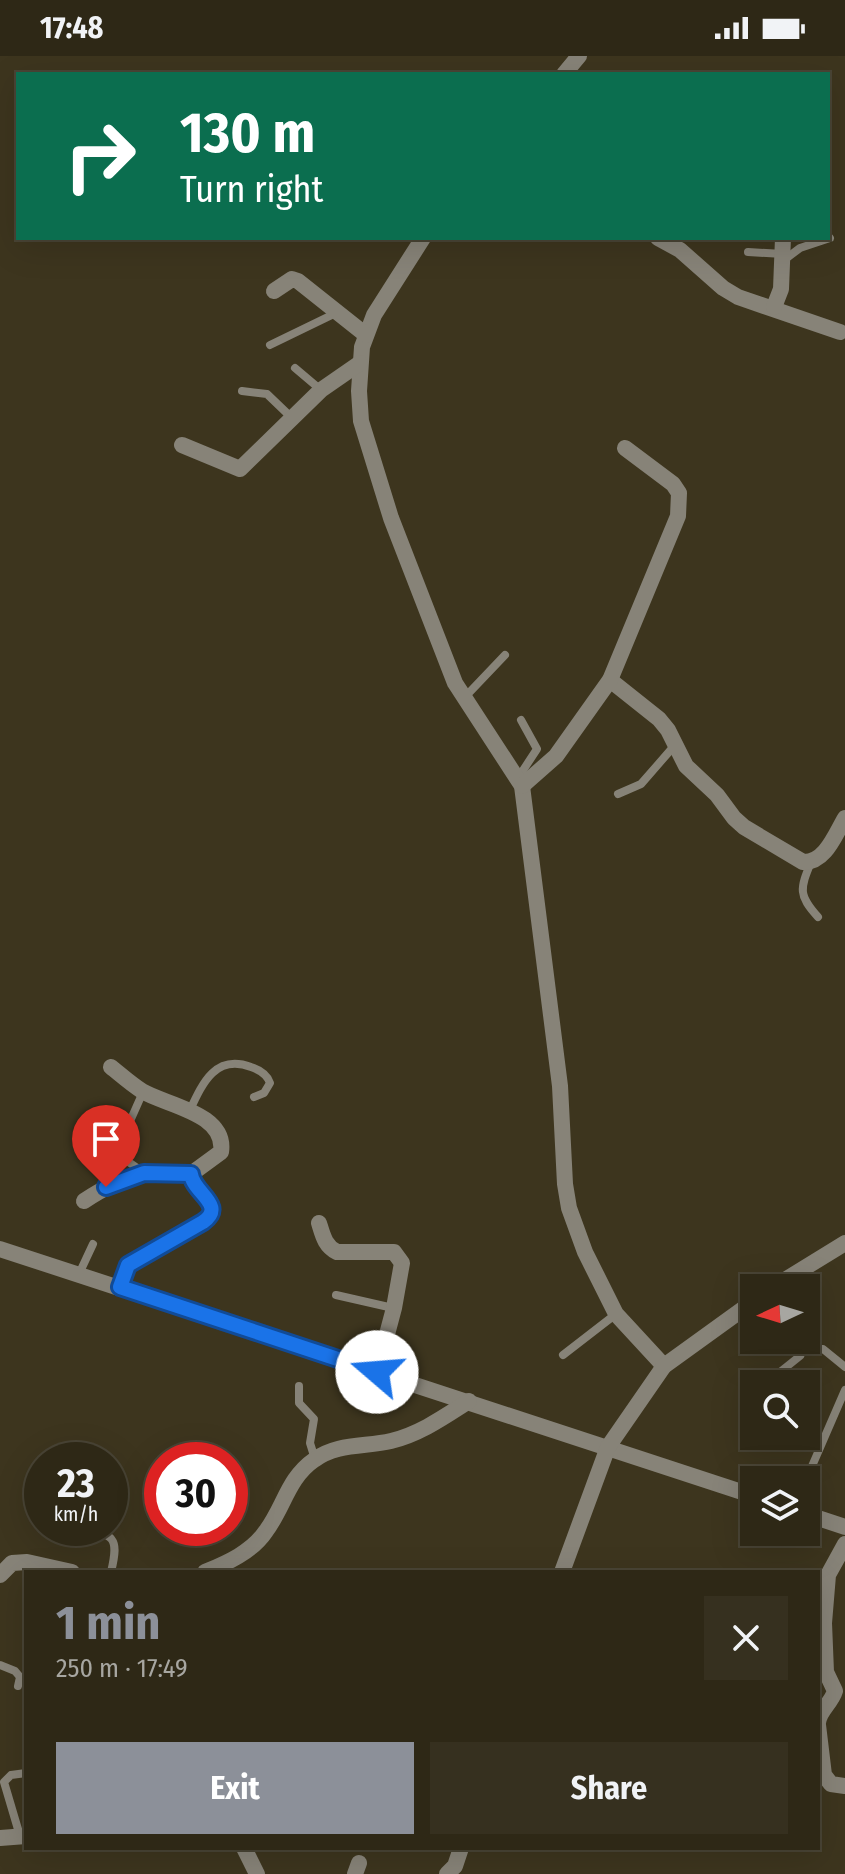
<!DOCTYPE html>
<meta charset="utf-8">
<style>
body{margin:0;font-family:"Fira Sans Condensed",sans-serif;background:#36301f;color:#f1f3f6;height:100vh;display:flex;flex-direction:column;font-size:30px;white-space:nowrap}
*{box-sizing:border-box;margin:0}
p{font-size:26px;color:#a7a6a1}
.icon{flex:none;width:44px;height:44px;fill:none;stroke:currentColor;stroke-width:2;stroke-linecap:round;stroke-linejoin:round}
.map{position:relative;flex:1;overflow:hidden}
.details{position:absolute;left:24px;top:1514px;width:796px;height:280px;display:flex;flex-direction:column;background:#2e2816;border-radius:0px;box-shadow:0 8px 32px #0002,0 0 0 2px #494435}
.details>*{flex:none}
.guide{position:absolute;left:16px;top:16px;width:814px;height:168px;border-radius:0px;box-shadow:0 8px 32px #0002,0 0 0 2px #494435;background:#0b6e4f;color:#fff;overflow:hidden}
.needle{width:52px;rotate:266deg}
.controls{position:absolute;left:740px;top:1218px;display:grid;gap:16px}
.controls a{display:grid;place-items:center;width:80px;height:80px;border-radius:0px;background:#2e2816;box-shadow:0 8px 32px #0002,0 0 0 2px #494435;font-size:40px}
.speed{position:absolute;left:24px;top:1386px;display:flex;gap:16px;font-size:40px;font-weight:700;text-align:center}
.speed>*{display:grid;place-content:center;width:104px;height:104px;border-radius:50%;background:#2e2816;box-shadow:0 8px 32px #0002,0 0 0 2px #494435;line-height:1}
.speed small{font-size:20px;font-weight:400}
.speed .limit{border:12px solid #d22;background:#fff;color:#111}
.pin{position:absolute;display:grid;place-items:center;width:68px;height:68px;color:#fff;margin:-82px -34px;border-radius:50% 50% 50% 0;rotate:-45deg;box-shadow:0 0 8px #0007}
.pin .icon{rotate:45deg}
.me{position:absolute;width:88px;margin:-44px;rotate:288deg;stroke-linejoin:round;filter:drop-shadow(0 0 6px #0008)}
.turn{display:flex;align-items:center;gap:28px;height:168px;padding:0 32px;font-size:36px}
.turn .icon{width:104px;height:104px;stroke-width:2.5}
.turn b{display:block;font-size:56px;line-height:68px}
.round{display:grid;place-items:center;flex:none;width:84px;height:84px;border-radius:0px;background:#36301f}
.head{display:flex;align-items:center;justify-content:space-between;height:136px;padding:0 32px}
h1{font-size:48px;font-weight:700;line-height:60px;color:#8c9099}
.button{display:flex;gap:16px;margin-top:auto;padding:16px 32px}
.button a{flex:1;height:92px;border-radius:0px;background:#8c9099;color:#fff;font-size:32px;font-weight:700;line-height:92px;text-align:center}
.button a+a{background:#36301f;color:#f1f3f6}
.status{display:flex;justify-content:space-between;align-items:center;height:56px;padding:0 40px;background:#2e2816;direction:ltr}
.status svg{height:22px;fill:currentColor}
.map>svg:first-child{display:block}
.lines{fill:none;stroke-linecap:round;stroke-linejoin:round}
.service{stroke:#878378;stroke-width:8}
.minor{stroke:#878378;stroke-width:16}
.route-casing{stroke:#114b97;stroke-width:20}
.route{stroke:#1a73e8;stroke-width:14}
</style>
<div class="status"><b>17:48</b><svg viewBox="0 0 49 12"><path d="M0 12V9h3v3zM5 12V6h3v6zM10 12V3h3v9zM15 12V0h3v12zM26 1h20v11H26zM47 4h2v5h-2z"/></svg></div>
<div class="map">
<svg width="845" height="1818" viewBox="0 0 845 1818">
<rect width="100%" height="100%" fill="#3d351e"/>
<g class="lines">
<g class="service">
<polyline points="748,196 783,198"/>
<polyline points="784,204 800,192 830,182"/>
<polyline points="270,289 336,257"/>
<polyline points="295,312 321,334"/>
<polyline points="242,335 267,338 292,362"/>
<polyline points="465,641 505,599"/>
<polyline points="518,722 537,693 521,664"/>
<polyline points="618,738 641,728 675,689"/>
<path d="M811,806C800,833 798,839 818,861"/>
<path d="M190,1054C203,1026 216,998 251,1011C260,1014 267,1018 270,1027L264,1037L254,1041"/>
<polyline points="131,1063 143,1036"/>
<polyline points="104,1089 143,1116"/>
<polyline points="79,1218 93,1188"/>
<polyline points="336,1239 393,1252"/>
<polyline points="811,1293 823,1293 845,1311"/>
<polyline points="563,1299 616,1258"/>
<polyline points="765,1328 800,1300"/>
<polyline points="299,1330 299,1347 314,1363 310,1387 315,1403"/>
<polyline points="754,1337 754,1336"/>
<polyline points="806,1424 845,1334"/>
<path d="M79,1472C113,1479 120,1479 111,1516"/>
<polyline points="0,1609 15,1615 20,1621 18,1630"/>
<polyline points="20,1780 4,1726 11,1719 26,1717"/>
</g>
<g class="minor">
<polyline points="564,18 579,0"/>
<polyline points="423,182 374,259 362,291 359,335 361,365 391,462 455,627 522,730 560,1030 565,1128 569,1152 585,1196 616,1258 664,1310"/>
<polyline points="658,182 680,194 723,232 738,241 840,276"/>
<polyline points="274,235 292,223 298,225 366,279"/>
<polyline points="774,251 781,233 783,182"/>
<polyline points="182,389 240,413 321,334 360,307"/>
<path d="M610,624L659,663L668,674L686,710L717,739L734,762L744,771L803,806C825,807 835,779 845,762"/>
<polyline points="522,730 556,700 610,624 678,460 679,437 673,428 625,392"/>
<path d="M111,1011C121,1019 131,1028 142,1035C165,1049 227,1057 221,1096L191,1118C193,1137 218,1141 210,1161L128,1209L120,1231"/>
<path d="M84,1145C126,1117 143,1117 191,1118"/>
<path d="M319,1167C323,1180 325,1190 337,1196H394L402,1207L394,1252L377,1316"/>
<polyline points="0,1193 754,1440"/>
<polyline points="772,1232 845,1187"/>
<polyline points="806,1458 845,1471"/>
<path d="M205,1516C227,1507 252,1496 266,1475C284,1451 288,1422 314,1404C337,1387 365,1391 391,1385C420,1378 444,1361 469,1345"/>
<polyline points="562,1516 608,1391 664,1310 754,1245"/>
<polyline points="0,1519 12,1507 27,1506 72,1516"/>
<path d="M818,1667C819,1654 831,1648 835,1635L826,1616L824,1567L828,1519L845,1488"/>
<polyline points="818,1669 824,1719 831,1728 845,1730"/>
<polyline points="0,1782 26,1780"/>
<polyline points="244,1792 257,1818"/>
<polyline points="355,1818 359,1807"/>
<polyline points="447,1818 455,1810 461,1792"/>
</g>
</g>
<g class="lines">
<defs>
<path id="route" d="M106,1131L144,1117L191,1118C193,1137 227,1149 203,1166L128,1209L120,1231L377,1316"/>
</defs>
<use href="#route" class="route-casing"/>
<use href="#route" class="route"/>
</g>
</svg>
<div class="controls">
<a><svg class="needle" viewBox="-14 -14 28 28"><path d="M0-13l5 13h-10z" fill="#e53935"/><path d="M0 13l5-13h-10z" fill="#a7a6a1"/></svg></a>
<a><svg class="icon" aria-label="search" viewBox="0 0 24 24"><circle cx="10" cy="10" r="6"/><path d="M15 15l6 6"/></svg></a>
<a><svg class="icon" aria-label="layers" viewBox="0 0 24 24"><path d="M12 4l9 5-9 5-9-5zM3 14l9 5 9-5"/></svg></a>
</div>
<div class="speed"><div>23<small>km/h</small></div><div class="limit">30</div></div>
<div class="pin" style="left:106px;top:1131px;background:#d93025"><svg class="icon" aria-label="arrive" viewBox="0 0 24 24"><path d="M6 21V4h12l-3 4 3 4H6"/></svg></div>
<svg class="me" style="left:377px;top:1316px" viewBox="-20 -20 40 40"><circle r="19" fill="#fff"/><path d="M0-13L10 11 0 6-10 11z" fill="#1a73e8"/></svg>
<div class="guide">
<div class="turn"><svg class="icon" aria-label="right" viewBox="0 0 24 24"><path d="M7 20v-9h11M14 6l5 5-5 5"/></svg><div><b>130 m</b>Turn right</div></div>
</div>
<section class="details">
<div class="head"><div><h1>1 min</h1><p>250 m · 17:49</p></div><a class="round"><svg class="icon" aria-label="close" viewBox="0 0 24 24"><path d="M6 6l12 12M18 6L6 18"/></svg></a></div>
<div class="button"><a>Exit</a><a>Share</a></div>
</section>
</div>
